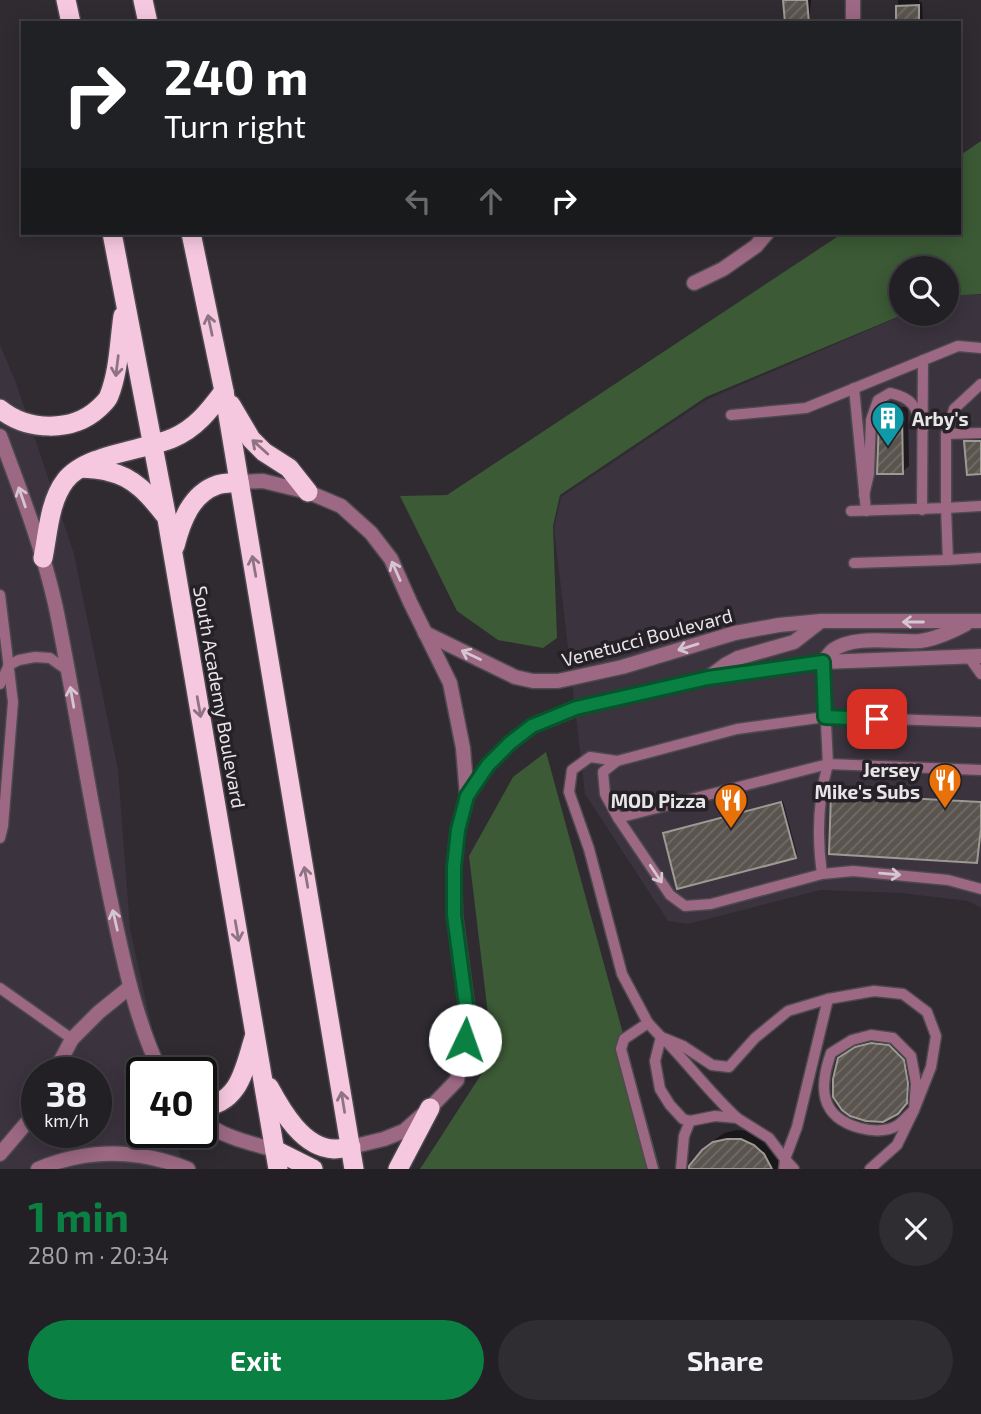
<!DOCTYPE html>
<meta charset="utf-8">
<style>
body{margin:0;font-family:"Exo 2",sans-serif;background:#2f2d32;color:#f1f3f6;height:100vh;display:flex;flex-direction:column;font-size:26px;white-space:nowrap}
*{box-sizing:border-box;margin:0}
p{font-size:23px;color:#a3a3a7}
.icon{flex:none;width:38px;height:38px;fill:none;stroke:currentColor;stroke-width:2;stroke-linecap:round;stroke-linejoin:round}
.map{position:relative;height:1169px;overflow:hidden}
.side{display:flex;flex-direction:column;background:#232025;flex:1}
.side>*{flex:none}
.guide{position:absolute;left:21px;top:21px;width:940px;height:214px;border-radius:0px;box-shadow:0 4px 18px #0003,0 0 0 2px #403e42;background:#202124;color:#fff;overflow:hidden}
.buttons{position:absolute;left:889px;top:256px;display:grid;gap:14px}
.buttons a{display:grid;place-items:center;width:70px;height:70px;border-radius:50%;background:#232025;box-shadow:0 4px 18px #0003,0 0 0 2px #403e42;font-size:35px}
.speed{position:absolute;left:21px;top:1057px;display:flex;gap:14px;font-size:35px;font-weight:700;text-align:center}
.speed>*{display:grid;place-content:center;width:91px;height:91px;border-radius:50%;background:#232025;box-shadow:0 4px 18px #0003,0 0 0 2px #403e42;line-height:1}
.speed small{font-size:18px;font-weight:400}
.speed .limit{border:4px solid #111;border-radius:10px;background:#fff;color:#111}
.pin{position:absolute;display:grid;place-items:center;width:60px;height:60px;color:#fff;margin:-30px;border-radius:14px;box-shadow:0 4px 10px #0006}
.me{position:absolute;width:77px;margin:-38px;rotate:3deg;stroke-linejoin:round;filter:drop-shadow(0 0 5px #0008)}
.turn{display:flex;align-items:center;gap:24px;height:147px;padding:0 28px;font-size:32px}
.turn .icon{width:91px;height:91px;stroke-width:2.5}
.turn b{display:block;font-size:49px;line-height:60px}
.lanes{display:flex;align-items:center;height:66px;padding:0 28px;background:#0003;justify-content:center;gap:35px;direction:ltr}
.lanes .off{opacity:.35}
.round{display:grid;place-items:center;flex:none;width:74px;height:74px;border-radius:37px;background:#2f2d32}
.overview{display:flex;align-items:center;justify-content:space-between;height:119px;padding:0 28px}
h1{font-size:42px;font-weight:700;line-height:52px;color:#0b8043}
.cta{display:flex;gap:14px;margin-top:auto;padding:14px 28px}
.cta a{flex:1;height:80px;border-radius:42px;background:#0b8043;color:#fff;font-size:28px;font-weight:700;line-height:80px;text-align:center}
.cta a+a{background:#2f2d32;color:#f1f3f6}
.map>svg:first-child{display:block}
.built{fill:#3b333e;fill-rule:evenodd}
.green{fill:#3b5a35}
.shadow{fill:#0007}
.building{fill:url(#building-hatch);stroke:#9e9992;stroke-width:2}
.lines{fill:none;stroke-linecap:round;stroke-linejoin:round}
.service-casing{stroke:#4d494e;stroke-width:13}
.minor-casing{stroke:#4d494e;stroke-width:17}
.tertiary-casing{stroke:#4d494e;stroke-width:17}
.trunk-casing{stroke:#4d494e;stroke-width:22}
.service{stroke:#9c6883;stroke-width:10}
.minor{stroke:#9c6883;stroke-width:14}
.tertiary{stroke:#9c6883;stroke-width:14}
.trunk{stroke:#f6c8df;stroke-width:19}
.oneway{stroke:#8e7483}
.oneway2{stroke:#d5c6d0}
.route-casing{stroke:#07532c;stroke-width:18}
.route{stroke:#0b8043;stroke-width:12}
.labels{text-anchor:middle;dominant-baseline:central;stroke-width:7;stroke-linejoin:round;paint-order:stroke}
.poi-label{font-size:19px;font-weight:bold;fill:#e8e5e9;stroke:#262127;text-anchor:end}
.street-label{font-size:19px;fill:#e8e5e9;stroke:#262127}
</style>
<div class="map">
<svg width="981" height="1169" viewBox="0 0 981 1169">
<defs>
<pattern id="building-hatch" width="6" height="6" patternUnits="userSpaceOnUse" patternTransform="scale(1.75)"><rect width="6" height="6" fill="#59544e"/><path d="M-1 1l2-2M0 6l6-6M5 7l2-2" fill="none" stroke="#716c68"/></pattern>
</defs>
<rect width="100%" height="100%" fill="#2f2b31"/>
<g class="built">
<polygon points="950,295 981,295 981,908 968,901 901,893 821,890 688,924 668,921 585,794 554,528 561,497 706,400 908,313 947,313 947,296"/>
<path d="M0,345L16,383L74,554L118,770L130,929L162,1073H142V1132H175L183,1169H0ZM37,1073H96V1132H37Z"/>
</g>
<g class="green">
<polygon points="981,141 981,294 947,296 947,268 901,268 901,313 907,313 706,397 560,495 553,526 557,638 543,648 498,640 457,611 400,496 447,495 843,233 959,233 959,156"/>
<polygon points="546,752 660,1169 420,1169 493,1056 469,856 513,777"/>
</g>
<g class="shadow">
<polygon points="785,0 811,0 809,23 784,23 787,19"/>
<polygon points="898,0 919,0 919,2 922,2 923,23 898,23"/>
<polygon points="890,407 908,407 909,466 902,472 883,414"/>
<polygon points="973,435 981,435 981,472 966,442"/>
<polygon points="834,793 981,801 981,833 978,859 976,861 833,795"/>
<polygon points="783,801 797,854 795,856 664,833"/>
<polygon points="882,1035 912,1050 915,1092 907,1103 839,1059 849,1049 866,1039"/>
<polygon points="737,1130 751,1131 763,1136 779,1157 781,1169 691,1169 703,1151 713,1141 724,1133"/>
</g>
<g class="building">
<polygon points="783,0 807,0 809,23 785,23"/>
<polygon points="919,5 919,23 896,23 896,6"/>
<polygon points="882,413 902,413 903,474 877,474 879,421"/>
<polygon points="964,441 981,441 981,474 967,475"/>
<polygon points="831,794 981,802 981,828 977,863 829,854"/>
<polygon points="781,802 796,858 677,889 663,833"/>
<polygon points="871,1043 889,1045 904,1060 908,1083 907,1103 898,1114 883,1122 866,1121 850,1116 842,1110 833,1097 833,1079 838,1058 855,1047"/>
<polygon points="727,1139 741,1139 754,1145 764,1154 772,1169 689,1169 689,1166 702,1150 713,1142"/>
</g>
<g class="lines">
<defs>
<g id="service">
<polyline points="981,384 954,409 946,434 946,508 981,506"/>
<polyline points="854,388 866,511"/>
<polyline points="731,415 806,408 958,346 981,348"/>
<polyline points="946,434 981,433"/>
<path d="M864,495L869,474L871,420L878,400L890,393C914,398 916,408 923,429"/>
<polyline points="922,510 923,360"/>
<polyline points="851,511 946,508 948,560 981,558"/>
<polyline points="854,563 948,560"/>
<polyline points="0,595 13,702 3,826 0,838"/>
<polyline points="969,657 981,674"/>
<polyline points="0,684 9,665 19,660 35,657 50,658 67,670"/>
<polyline points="981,722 825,717 737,729 617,761 603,772 605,794 618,818 828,764 981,770"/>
<polyline points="617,761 590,757 572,770 569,792 589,849 622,974 648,1023 661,1037 655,1061 660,1089 670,1105 683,1119 690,1121 715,1116 737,1118 769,1138 785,1159 784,1169"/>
<polyline points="618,818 670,895 685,906 711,904 822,874 853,871 948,880 981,889"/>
<path d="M822,874C817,838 818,799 828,764L823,662"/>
<polyline points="0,988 72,1039"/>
<polyline points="648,1023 624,1039 621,1049 653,1169"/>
<path d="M871,1035L893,1038L911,1056L916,1083L914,1110C909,1114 904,1121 898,1125C887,1132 872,1131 860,1128C819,1117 819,1087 831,1053L852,1040Z"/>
<polyline points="661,1037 683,1046 712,1065 729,1067 755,1038 788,1011 828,999 874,991 903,994 927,1012 936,1036 931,1067 914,1110 897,1145 870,1169"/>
<path d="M666,1041C690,1066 711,1094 737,1118"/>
<polyline points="681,1169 684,1136 690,1121"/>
<polyline points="794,1169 785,1159 797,1127 828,999"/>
</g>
<g id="minor">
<polyline points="853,23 853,0"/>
<polyline points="694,283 723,269 756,246 767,233"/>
<path d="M0,436C21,492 43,549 56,608C77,712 92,817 115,921C126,972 138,1025 161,1073"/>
<polyline points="239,482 263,481 308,492"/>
<polyline points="54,1073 72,1039 99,1012 130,987"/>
<path d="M201,1120C222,1137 250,1143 275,1150"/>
<polyline points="0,1154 29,1120 37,1106"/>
<path d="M38,1169C88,1148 138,1149 188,1169"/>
</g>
<g id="tertiary">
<polyline points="308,492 341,506 371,533 391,559 410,602 450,683 463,748 467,796"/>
<polyline points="425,633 515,677 533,681 558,681 622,667 735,633 779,625 821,621 981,621"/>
<path d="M823,662C826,659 829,653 833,650C856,634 894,643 920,641C936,639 951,632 966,624"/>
<polyline points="709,677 725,665 738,658 794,642 821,621"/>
<polyline points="351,1147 384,1139 404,1131 430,1108 457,1080 469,1020 455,915 454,867 458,830 467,796 488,765 510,743 532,726 577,708 708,678 823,662 981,656"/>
</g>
<g id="trunk">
<polyline points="66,0 71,23"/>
<polyline points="143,0 148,23"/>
<polyline points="112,233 167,519 278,1169"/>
<polyline points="191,233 224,391 354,1169"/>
<polyline points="231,405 251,439 264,452 289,468 308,492"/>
<path d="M0,409C27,431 72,433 99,408C103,404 107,401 109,396C119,371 119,343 123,316"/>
<path d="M81,468C91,469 101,469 110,472C134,477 150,496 164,514"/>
<path d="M175,546C181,522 191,494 217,485C224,483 232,483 239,482"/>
<path d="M43,558C48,534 49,502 65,481C85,454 142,451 173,438C196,428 209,411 224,391"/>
<path d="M269,1087C282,1111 303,1148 334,1149C339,1149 345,1148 351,1147"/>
<path d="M201,1107C240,1104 244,1069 254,1038"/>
<polyline points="275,1150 313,1169"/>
<polyline points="398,1169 430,1108"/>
</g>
</defs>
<use href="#service" class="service-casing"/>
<use href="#minor" class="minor-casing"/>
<use href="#tertiary" class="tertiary-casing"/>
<use href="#trunk" class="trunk-casing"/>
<use href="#service" class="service"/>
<use href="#minor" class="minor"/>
<use href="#tertiary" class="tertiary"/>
<use href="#trunk" class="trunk"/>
</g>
<defs><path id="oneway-shaft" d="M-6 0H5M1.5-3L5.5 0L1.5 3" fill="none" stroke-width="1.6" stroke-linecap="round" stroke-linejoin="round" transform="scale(1.75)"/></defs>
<g class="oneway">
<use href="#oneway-shaft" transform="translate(210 325) rotate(-102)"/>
<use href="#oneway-shaft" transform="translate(117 366) rotate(97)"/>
<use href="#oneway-shaft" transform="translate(260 447) rotate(-138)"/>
<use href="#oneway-shaft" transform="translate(254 566) rotate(-100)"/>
<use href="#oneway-shaft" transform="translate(199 707) rotate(80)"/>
<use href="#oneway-shaft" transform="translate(306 877) rotate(-100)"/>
<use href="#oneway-shaft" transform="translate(237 931) rotate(80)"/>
<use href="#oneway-shaft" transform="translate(343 1102) rotate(-99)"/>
</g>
<g class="oneway2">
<use href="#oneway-shaft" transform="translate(22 497) rotate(-109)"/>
<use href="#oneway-shaft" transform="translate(396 571) rotate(-114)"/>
<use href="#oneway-shaft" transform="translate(913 622) rotate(-180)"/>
<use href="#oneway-shaft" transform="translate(688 647) rotate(163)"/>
<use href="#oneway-shaft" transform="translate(471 655) rotate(-154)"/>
<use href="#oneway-shaft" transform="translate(72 697) rotate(-100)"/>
<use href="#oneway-shaft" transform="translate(656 874) rotate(56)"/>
<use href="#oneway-shaft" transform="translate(890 874) rotate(5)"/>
<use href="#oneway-shaft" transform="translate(115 920) rotate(-103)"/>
</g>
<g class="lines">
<defs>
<polyline id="route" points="465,1040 468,1020 454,915 454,867 458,830 467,796 488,765 510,743 532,726 576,708 708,678 823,662 825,717 877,719"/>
</defs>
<use href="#route" class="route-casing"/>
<use href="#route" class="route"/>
</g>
<defs>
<symbol id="building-pin" viewBox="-11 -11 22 30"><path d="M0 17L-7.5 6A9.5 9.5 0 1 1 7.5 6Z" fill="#0f9aa8" stroke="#262127"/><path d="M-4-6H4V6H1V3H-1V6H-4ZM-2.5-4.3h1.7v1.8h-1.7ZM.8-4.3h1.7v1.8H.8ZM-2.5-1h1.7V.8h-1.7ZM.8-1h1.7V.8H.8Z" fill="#fff"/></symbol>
<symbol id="restaurant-pin" viewBox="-11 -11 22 30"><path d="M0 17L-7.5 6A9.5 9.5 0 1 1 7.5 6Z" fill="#e8710a" stroke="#262127"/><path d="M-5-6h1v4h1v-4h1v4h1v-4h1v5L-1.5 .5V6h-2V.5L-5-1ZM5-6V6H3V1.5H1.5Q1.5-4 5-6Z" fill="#fff"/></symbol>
</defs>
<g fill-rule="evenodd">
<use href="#building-pin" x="869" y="399" width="38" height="52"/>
<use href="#restaurant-pin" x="926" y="761" width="38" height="52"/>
<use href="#restaurant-pin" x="712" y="781" width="38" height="52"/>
</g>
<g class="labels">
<g class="poi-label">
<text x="912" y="418" text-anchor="start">Arby's</text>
<text x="920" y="769">Jersey<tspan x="920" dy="22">Mike's Subs</tspan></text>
<text x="706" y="800">MOD Pizza</text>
</g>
<g class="street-label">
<text transform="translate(647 637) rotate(-15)">Venetucci Boulevard</text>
<text transform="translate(220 697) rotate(80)">South Academy Boulevard</text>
</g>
</g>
</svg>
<div class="buttons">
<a><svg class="icon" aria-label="search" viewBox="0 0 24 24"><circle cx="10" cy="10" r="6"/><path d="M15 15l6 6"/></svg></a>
</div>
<div class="speed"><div>38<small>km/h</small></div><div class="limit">40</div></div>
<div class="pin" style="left:877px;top:719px;background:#d93025"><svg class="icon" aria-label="arrive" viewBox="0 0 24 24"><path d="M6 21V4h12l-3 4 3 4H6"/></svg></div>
<svg class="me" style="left:465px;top:1040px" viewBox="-20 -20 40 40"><circle r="19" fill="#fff"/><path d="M0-13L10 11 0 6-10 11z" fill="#0b8043"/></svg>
<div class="guide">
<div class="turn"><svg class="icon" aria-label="right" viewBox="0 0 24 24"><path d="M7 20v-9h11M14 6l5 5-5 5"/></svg><div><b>240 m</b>Turn right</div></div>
<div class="lanes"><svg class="icon off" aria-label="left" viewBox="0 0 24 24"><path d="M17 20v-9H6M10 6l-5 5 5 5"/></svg><svg class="icon off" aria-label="ahead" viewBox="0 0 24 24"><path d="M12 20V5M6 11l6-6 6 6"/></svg><svg class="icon" aria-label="right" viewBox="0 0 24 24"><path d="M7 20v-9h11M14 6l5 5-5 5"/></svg></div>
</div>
</div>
<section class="side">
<div class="overview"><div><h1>1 min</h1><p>280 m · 20:34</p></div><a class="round"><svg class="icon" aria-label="close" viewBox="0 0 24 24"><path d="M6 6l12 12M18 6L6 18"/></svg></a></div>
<div class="cta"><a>Exit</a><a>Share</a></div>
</section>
